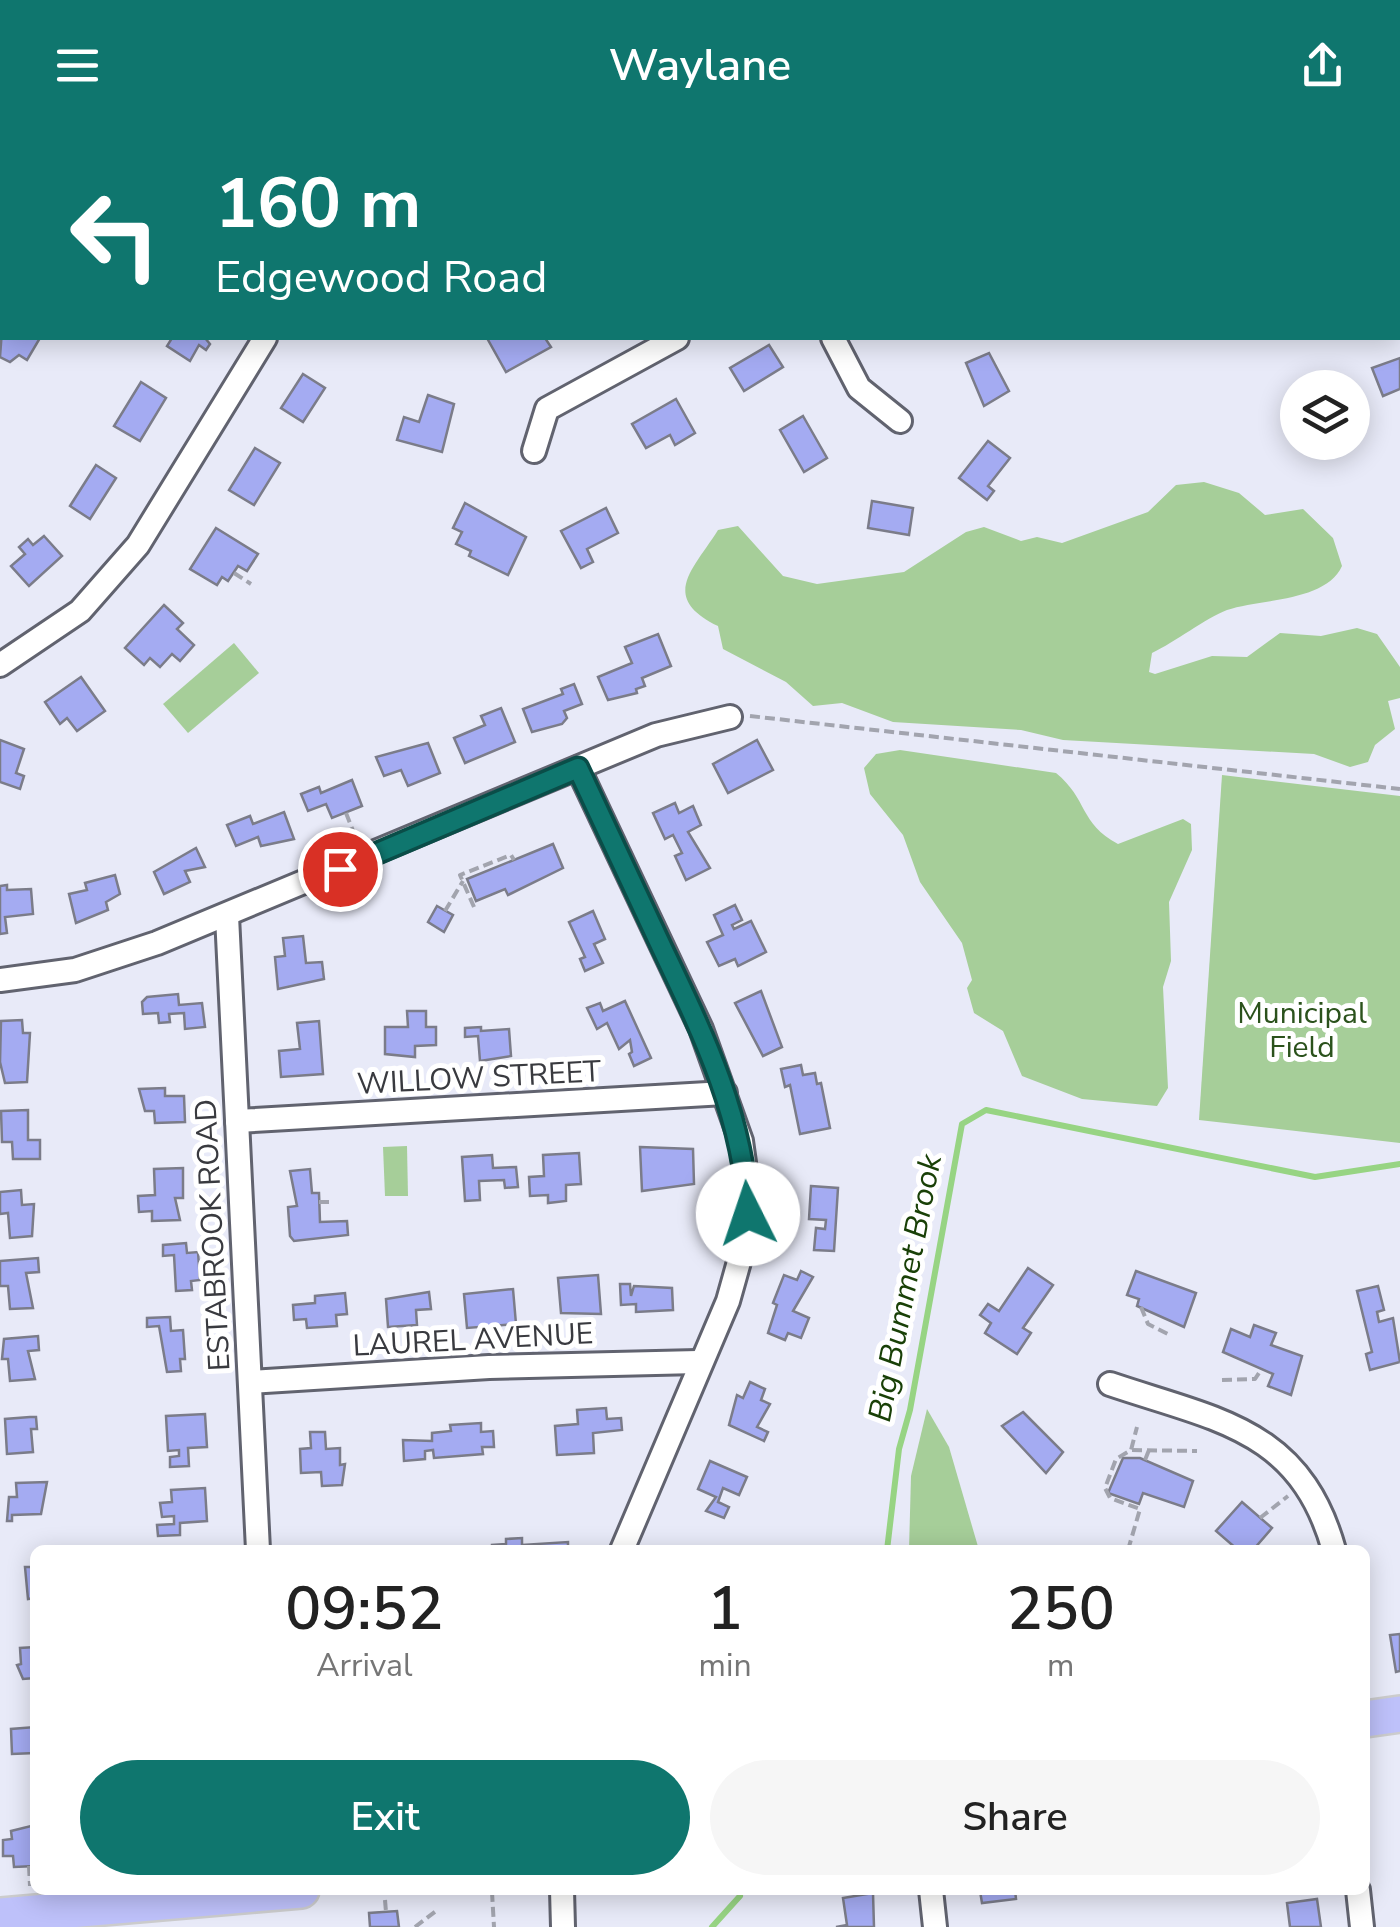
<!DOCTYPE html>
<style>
body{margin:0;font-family:"Nunito Sans",sans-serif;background:#f6f6f6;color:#222;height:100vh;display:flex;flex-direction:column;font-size:38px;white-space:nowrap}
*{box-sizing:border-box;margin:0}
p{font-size:32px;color:#767676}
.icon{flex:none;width:55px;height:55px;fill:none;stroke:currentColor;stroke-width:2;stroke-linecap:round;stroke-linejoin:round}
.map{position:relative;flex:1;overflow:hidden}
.sheet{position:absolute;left:30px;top:1415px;width:1340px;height:350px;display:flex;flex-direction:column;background:#fff;border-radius:15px;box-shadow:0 5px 25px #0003}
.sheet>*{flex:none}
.hud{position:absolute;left:0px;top:0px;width:1400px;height:210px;box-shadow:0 5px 25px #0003;background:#0f766e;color:#fff;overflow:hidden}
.tools{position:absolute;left:1280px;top:240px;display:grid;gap:20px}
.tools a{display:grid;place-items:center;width:90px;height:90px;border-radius:50%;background:#fff;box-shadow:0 5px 25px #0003;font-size:50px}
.pin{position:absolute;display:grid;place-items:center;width:85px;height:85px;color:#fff;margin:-42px;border:5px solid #fff;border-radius:50%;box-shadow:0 2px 10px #0007}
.me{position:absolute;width:110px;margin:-55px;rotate:356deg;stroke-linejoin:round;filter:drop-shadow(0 0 8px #0008)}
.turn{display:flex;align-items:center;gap:35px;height:210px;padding:0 50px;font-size:45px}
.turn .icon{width:130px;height:130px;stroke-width:2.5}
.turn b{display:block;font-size:70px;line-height:85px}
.eta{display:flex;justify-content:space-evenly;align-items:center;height:170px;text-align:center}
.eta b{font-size:60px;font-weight:600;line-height:70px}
.cta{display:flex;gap:20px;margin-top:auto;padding:20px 50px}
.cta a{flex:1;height:115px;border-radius:60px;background:#0f766e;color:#fff;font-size:40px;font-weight:600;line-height:115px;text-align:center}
.cta a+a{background:#f6f6f6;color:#222}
header{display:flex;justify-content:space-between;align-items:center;height:130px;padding:0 50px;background:#0f766e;color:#fff;font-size:45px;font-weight:600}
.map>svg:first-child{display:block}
.green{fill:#a6ce99}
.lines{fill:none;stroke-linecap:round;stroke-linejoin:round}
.stream{stroke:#97d483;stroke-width:6}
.building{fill:#a4abf2;stroke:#7b7c89;stroke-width:2.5}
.minor-casing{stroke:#61636f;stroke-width:28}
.primary-casing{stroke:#cccccd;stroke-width:40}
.path{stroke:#a2a4ae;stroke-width:4;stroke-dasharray:10 5;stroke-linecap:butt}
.minor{stroke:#fff;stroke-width:22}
.primary{stroke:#bec1fa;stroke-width:35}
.route-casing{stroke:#0a4d48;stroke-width:25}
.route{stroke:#0f766e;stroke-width:18}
.labels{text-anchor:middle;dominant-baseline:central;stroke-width:10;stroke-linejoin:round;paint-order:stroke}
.park-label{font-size:30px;fill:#2b521c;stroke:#fff}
.street-label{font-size:30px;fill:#393a3f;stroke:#fff}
.water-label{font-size:32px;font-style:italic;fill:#194007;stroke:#fff}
</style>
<header><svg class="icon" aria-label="menu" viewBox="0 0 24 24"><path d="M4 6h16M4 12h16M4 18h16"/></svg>Waylane<svg class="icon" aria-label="share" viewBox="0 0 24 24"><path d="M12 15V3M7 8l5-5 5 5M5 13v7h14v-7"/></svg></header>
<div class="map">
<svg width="1400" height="1797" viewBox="0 0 1400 1797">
<rect width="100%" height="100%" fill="#e8eaf8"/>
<g class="green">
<path d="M1204,352L1239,363L1265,385L1303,379L1333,408L1342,436C1326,472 1259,469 1227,480C1206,488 1175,512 1152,523L1149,542L1155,544L1212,526L1247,527L1280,503L1321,506L1357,498L1377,504L1400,537V568L1388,571L1395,599L1375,615L1368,632L1350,637L1314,624L1063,610L1021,600L893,592L842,573L813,576L786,552L723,519L718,496C659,467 693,440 718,400L738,396L783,446L817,454L904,442L966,402L984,397L1021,411L1037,407L1062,413L1148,382L1176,355Z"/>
<polygon points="234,513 259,543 188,603 163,574"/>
<path d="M900,620L1056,643C1088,669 1079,693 1118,714L1183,689L1191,694L1192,720L1169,772L1171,831L1163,857L1168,958L1157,976L1082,969L1022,946L1003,901L974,883L967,858L972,850L962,813L920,752L903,705L870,664L864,638L876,624Z"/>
<polygon points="1222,645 1400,666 1400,1013 1199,990"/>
<polygon points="407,1016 408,1066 385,1066 383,1017"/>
<polygon points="927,1279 949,1317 979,1420 909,1420 911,1346"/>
</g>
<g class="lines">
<g class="stream">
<polyline points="887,1420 899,1319 910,1280 962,994 986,980 1315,1047 1400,1034"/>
<polyline points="712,1797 740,1766"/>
</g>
</g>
<g class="building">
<polygon points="2,200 2,208 40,208 27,230 19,225 10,232 0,227"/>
<polygon points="172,208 205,208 210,214 206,220 199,215 190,231 167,216"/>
<polygon points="487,208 545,208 551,217 506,242"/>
<polygon points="769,215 783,237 744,261 730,238"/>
<polygon points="989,223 1009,261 984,276 966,233"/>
<polygon points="1400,228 1400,259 1383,266 1372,238"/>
<polygon points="303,244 325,258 303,292 281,278"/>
<polygon points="141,252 166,268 140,311 114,296"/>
<polygon points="428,265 454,274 442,322 397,310 404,287 419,292"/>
<polygon points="676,269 695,303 675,315 670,305 646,318 632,294"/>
<polygon points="803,286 827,328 804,342 780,300"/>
<polygon points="988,311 1010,328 988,356 994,361 987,370 959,348"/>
<polygon points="255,318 280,333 254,375 229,360"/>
<polygon points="96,335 116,348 90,389 70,376"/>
<polygon points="872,371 913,378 909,405 868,398"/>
<polygon points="465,373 526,407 508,445 469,426 471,421 456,414 462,402 453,398"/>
<polygon points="606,378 618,403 587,419 593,432 581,438 561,401"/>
<polygon points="216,398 258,424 247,441 238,436 228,451 222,447 217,455 190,439"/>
<polygon points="44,406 62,426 29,456 11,436 25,424 19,417 28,409 33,415"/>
<polygon points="164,475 183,493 177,499 194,515 180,531 172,524 160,537 150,528 144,535 125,518"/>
<polygon points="658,504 671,536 642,548 645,556 636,559 637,563 608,570 598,547 632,533 625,517"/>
<polygon points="81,547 105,581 77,601 67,588 60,594 45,572"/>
<polygon points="574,554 582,574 564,581 567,588 562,594 532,602 523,579 563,564 561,559"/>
<polygon points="501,578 515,612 465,633 454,608 485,595 481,586"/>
<polygon points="0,610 24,619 16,643 24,646 20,659 0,652"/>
<polygon points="757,610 773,640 728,663 713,634"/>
<polygon points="428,613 440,643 408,656 401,640 384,646 376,627"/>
<polygon points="352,650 362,676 332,688 326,674 308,681 301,664 319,657 321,663"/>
<polygon points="675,673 679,683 693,676 701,695 688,702 710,738 686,750 675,726 682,723 673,705 665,709 653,683"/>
<polygon points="284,682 294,709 261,716 258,707 236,716 227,695 250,686 253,694"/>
<polygon points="553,714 563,738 508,765 505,759 476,771 467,749"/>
<polygon points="196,718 205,737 185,741 190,752 164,764 154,742"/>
<polygon points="115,745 120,764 106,772 108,780 76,793 69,764 87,760 85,753"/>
<polygon points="7,755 7,760 31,759 33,784 5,787 7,803 0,804 0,756"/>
<polygon points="735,775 742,790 732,795 734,799 751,791 766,822 738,836 735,829 719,836 707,812 723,805 714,785"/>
<polygon points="437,776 453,785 444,802 428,792"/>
<polygon points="593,781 605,809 594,814 603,833 585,841 580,829 585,827 569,792"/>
<polygon points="303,806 306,833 322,832 324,849 278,859 275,827 285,826 283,808"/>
<polygon points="761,861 782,917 763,926 735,873"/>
<polygon points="178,864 179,875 202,873 205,897 185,899 184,883 169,884 170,892 159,893 158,883 143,884 142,872 147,867"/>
<polygon points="625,871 651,928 634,936 629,924 632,922 630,910 619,919 607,893 597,899 587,878 600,873 603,881"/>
<polygon points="407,881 426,881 426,897 436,897 436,915 415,916 415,927 385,924 385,897 408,897"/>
<polygon points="22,890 23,903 30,903 27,952 5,953 0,932 1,891"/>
<polygon points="319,891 323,944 281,947 279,921 300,919 297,893"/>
<polygon points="481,897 481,901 509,899 511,926 480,931 478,906 465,907 465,898"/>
<polygon points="801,935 803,945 815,943 817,954 821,953 830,998 800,1004 790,955 785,957 781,939"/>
<polygon points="165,958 165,966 184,966 185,992 155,993 154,981 145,981 139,959"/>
<polygon points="28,980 28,1010 40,1010 40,1029 13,1029 12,1012 2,1012 1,981"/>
<polygon points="640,1017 693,1019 694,1054 642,1061"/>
<polygon points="579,1023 581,1054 566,1055 566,1071 548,1073 548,1065 530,1066 529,1047 544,1046 543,1025"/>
<polygon points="492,1025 493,1038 516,1037 518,1057 505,1058 504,1050 479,1051 480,1070 465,1071 462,1027"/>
<polygon points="183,1038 183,1068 175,1068 180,1090 152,1091 152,1081 139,1082 138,1066 155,1065 154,1039"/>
<polygon points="310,1039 312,1063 319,1063 320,1092 347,1091 348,1105 294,1111 290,1106 288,1077 297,1076 290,1041"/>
<polygon points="811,1056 838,1058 834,1121 814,1120 816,1098 825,1099 826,1090 809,1089"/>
<polygon points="21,1060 22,1075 34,1074 32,1106 10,1108 8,1083 0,1084 0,1062"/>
<polygon points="186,1113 187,1123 198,1122 200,1150 191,1151 192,1160 176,1161 174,1125 163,1126 163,1115"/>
<polygon points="38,1128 39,1142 26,1143 33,1178 10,1179 8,1156 0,1156 0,1131"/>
<polygon points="1028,1138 1053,1155 1023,1198 1031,1203 1017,1224 985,1203 991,1193 980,1185 988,1174 999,1181"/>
<polygon points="801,1141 813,1147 793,1181 809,1188 801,1208 788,1203 785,1210 768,1203 777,1175 773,1173 784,1145 797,1150"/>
<polygon points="1136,1141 1196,1163 1184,1197 1137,1176 1139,1169 1127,1165"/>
<polygon points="598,1145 601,1184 561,1183 558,1148"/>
<polygon points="620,1154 630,1154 631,1166 634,1156 672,1158 673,1180 636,1182 636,1174 621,1175"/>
<polygon points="1378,1156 1384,1180 1377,1182 1379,1192 1393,1188 1400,1232 1370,1240 1366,1224 1372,1222 1357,1161"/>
<polygon points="513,1159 516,1194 467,1198 464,1164"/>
<polygon points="429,1162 431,1179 416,1180 417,1195 388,1197 386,1169"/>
<polygon points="345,1163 347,1184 336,1185 337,1196 307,1198 306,1189 294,1190 293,1175 315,1173 315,1166"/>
<polygon points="170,1187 171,1201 183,1200 185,1229 180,1229 181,1241 167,1242 159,1196 147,1197 147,1188"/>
<polygon points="1254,1195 1276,1203 1271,1215 1302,1226 1291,1265 1268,1256 1273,1244 1223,1222 1231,1199 1250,1207"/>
<polygon points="38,1206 39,1220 28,1221 35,1249 10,1251 8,1229 2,1229 4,1209"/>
<polygon points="750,1252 765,1259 761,1270 770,1274 757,1297 768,1302 764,1311 729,1295 737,1265 743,1268"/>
<polygon points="606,1278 607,1289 621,1288 622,1300 593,1303 594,1323 557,1325 555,1296 578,1294 577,1280"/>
<polygon points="1023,1282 1063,1322 1046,1343 1002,1296"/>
<polygon points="205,1284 207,1317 188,1318 189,1336 170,1337 170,1327 179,1326 179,1320 168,1321 166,1286"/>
<polygon points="30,1287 36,1287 37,1299 31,1299 33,1322 7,1324 5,1289"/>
<polygon points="481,1293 481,1302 493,1301 494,1317 482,1317 483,1324 434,1328 433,1320 425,1321 425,1329 404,1331 403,1310 432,1311 432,1303 451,1301 450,1295"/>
<polygon points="310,1302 325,1302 326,1319 340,1318 340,1335 345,1334 342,1355 322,1356 321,1342 301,1343 300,1319 311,1318"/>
<polygon points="1123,1328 1140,1328 1193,1351 1184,1377 1143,1363 1139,1374 1108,1363"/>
<polygon points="710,1331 747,1347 739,1365 723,1358 718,1372 729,1377 724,1388 706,1381 716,1367 698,1359"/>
<polygon points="47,1352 41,1384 12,1385 12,1391 7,1391 9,1367 17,1367 16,1353"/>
<polygon points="205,1358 207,1391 180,1393 180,1405 158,1406 157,1395 174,1394 174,1386 162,1387 160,1373 172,1372 171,1360"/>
<polygon points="1242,1372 1272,1398 1253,1420 1238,1420 1216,1401"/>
<polygon points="522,1408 522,1415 568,1412 568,1420 492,1420 492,1415 506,1414 506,1409"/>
<polygon points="25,1437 35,1437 35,1468 28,1469"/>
<polygon points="1400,1504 1400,1541 1396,1542 1390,1505"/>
<polygon points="35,1517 35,1548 23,1549 17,1535 21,1534 20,1518"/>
<polygon points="35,1597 35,1623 12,1624 11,1599"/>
<polygon points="35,1695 35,1736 14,1737 13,1726 3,1726 3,1710 12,1709 11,1701"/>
<polygon points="1015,1760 1016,1769 982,1773 980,1761"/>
<polygon points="873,1763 874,1797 836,1797 847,1795 843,1768"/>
<polygon points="1317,1769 1321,1797 1290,1797 1287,1773"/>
<polygon points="397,1781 399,1797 370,1797 369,1783"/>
</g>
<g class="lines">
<defs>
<g id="minor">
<polyline points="802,0 805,2"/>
<polyline points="29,2 30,0"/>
<polyline points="389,2 391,0"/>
<polyline points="1102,2 1107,0"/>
<polyline points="1398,66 1400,64"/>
<polyline points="0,72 2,66"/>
<polyline points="1398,123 1400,127"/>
<polyline points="833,208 859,258 900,291"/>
<polyline points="534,321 547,279 677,208"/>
<polyline points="0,535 80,481 138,415 265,208"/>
<polyline points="578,638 701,899 741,1011 746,1047 744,1114 728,1171 622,1420"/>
<polyline points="227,786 258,1420"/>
<polyline points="0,850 75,840 157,813 656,605 730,587"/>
<polyline points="237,991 725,963"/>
<polyline points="250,1252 489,1237 698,1232"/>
<path d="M1110,1254C1216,1290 1300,1298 1334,1420"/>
<polyline points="562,1760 563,1797"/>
<polyline points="931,1760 935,1797"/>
<polyline points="1358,1760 1362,1797"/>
</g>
<g id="primary">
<polyline points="1365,1589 1400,1584"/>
<polyline points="0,1786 301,1760"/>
</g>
</defs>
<use href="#minor" class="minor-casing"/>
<use href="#primary" class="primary-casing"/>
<g class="path">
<polyline points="234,443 251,454"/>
<polyline points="750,586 1400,659"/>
<polyline points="346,683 355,706"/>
<polyline points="474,777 460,745 511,725 514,730"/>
<polyline points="445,781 463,751"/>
<polyline points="319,1072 331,1072"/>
<polyline points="1141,1177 1148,1194 1168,1204"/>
<polyline points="1222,1250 1255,1249 1261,1240"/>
<polyline points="1132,1320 1197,1321"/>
<polyline points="1145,1330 1149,1320"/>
<polyline points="1260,1388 1288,1366"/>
<polyline points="1128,1420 1140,1379 1110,1368 1105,1358 1116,1329 1131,1320 1137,1297"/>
<polyline points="29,1736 30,1756"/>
<polyline points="492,1762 494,1797"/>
<polyline points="385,1770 386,1782"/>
<polyline points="415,1797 436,1781"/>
</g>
<use href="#minor" class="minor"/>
<use href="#primary" class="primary"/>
</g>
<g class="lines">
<defs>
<path id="route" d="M340,739L578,638C606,698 634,758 662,818C703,904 744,988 748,1084"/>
</defs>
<use href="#route" class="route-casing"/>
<use href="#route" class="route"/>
</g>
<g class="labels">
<g class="park-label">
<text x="1302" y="883">Municipal<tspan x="1302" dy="34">Field</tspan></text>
</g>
<g class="street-label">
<text transform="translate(479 948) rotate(-3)">WILLOW STREET</text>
<text transform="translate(213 1105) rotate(-93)">ESTABROOK ROAD</text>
<text transform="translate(473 1210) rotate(-3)">LAUREL AVENUE</text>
</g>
<g class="water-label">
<text transform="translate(905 1158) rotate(-79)">Big Bummet Brook</text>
</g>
</g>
</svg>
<div class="tools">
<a><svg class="icon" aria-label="layers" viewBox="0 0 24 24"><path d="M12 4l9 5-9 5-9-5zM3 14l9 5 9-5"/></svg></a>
</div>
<div class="pin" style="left:340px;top:739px;background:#d93025"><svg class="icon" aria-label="arrive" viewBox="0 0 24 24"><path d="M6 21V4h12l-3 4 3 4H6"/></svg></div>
<svg class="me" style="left:748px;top:1084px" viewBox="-20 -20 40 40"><circle r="19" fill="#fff"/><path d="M0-13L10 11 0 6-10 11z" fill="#0f766e"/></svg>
<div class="hud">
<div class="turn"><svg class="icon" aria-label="left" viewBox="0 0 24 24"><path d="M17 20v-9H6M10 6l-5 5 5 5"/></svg><div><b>160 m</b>Edgewood Road</div></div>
</div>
<section class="sheet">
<div class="eta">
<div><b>09:52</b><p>Arrival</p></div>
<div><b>1</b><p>min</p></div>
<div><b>250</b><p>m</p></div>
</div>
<div class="cta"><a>Exit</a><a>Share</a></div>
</section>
</div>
